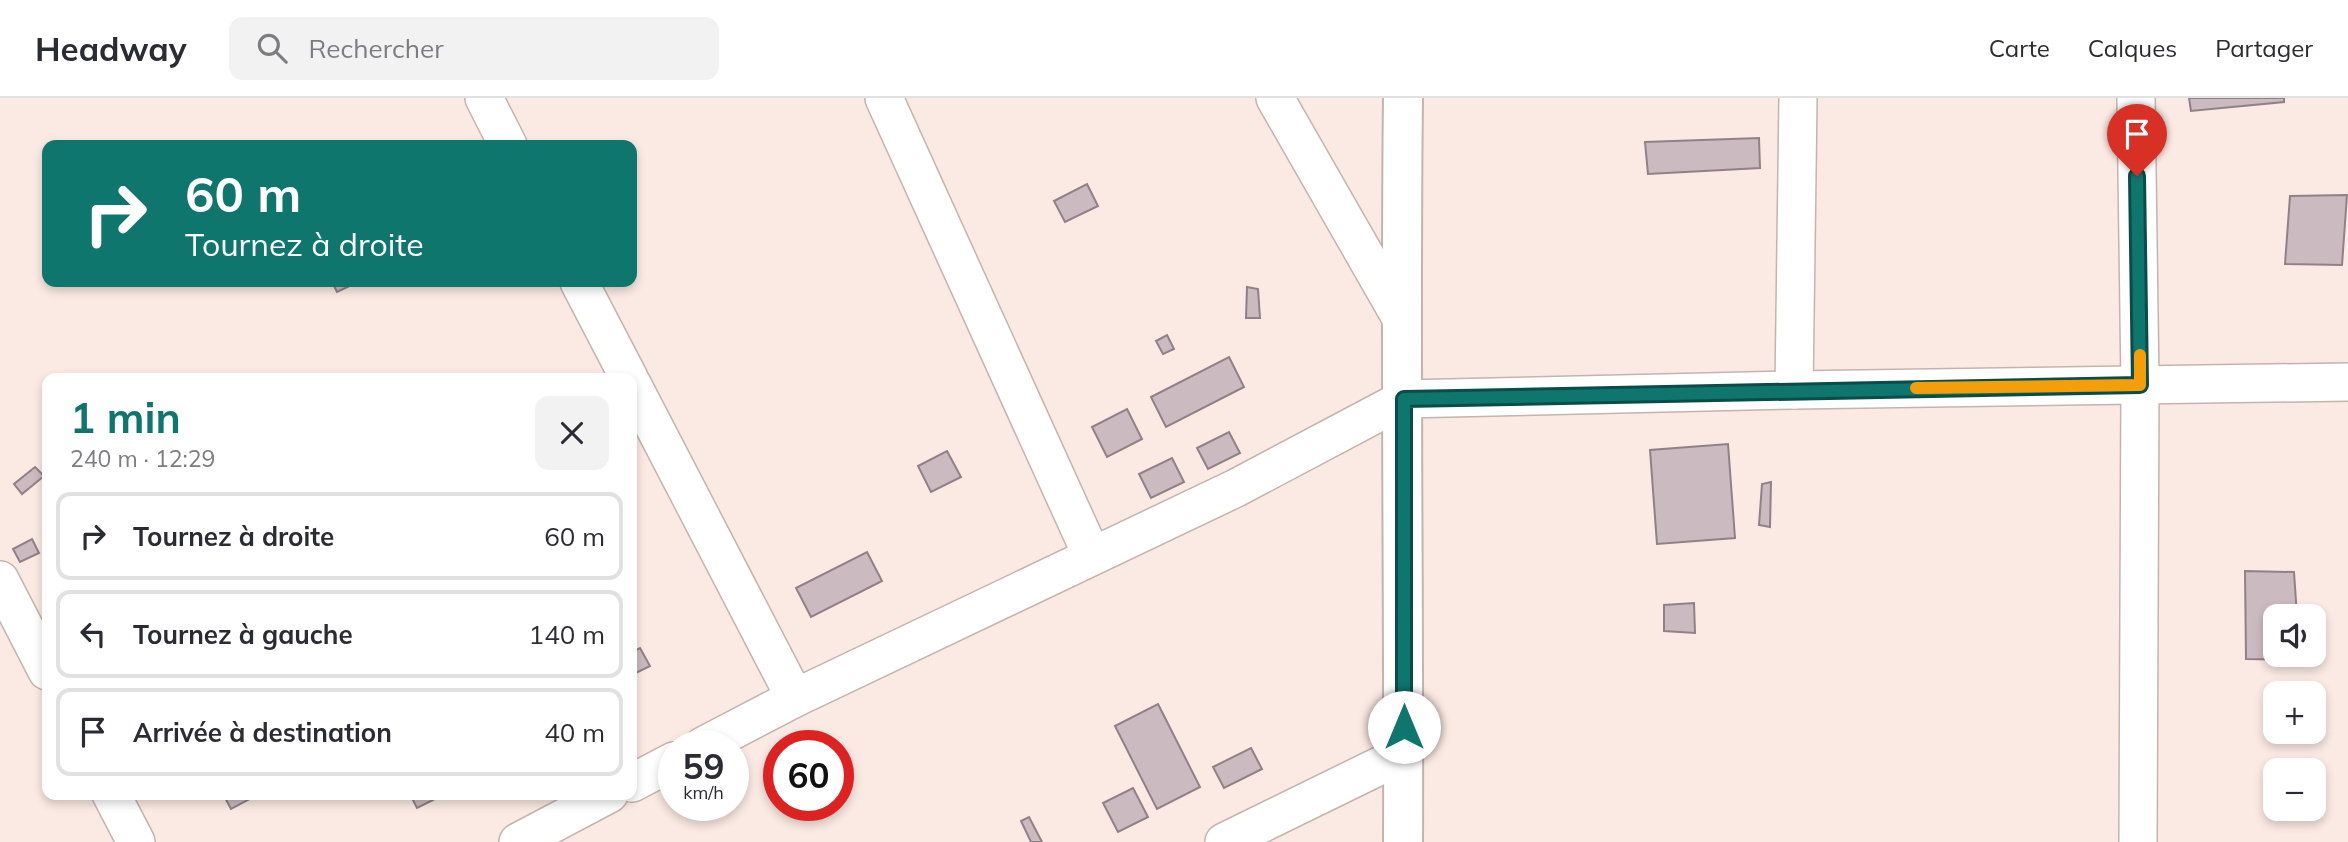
<!DOCTYPE html>
<html lang="fr">
<meta charset="utf-8">
<style>
body{margin:0;font-family:Mulish,sans-serif;background:#f2f2f3;color:#2b2b33;height:100vh;display:flex;flex-direction:column;font-size:26px;white-space:nowrap}
*{box-sizing:border-box;margin:0}
p{font-size:23px;color:#7c7c81}
.icon{flex:none;width:38px;height:38px;fill:none;stroke:currentColor;stroke-width:2;stroke-linecap:round;stroke-linejoin:round}
.map{position:relative;flex:1;overflow:hidden}
.sheet{position:absolute;left:42px;top:275px;width:595px;height:427px;display:flex;flex-direction:column;background:#fff;border-radius:14px;box-shadow:0 4px 10px #0003}
.sheet>*{flex:none}
.top-card{position:absolute;left:42px;top:42px;width:595px;height:147px;border-radius:14px;box-shadow:0 4px 10px #0003;background:#0f766e;color:#fff;overflow:hidden}
.controls{position:absolute;left:2263px;top:506px;display:grid;gap:14px}
.controls a{display:grid;place-items:center;width:63px;height:63px;border-radius:14px;background:#fff;box-shadow:0 4px 10px #0003;font-size:35px}
.speed{position:absolute;left:658px;top:632px;display:flex;gap:14px;font-size:35px;font-weight:700;text-align:center}
.speed>*{display:grid;place-content:center;width:91px;height:91px;border-radius:50%;background:#fff;box-shadow:0 4px 10px #0003;line-height:1}
.speed small{font-size:18px;font-weight:400}
.speed .limit{border:10px solid #d22;background:#fff;color:#111}
.pin{position:absolute;display:grid;place-items:center;width:60px;height:60px;color:#fff;margin:-72px -30px;border-radius:50% 50% 50% 0;rotate:-45deg;box-shadow:0 0 7px #0007}
.pin .icon{rotate:45deg}
.me{position:absolute;width:77px;margin:-38px;rotate:0deg;stroke-linejoin:round;filter:drop-shadow(0 0 5px #0008)}
.turn{display:flex;align-items:center;gap:24px;height:147px;padding:0 28px;font-size:32px}
.turn .icon{width:91px;height:91px;stroke-width:2.5}
.turn b{display:block;font-size:49px;line-height:60px}
.round{display:grid;place-items:center;flex:none;width:74px;height:74px;border-radius:14px;background:#f2f2f3}
.summary{display:flex;align-items:center;justify-content:space-between;height:119px;padding:0 28px}
h1{font-size:42px;font-weight:700;line-height:52px;color:#0f766e}
ul{padding:0;list-style:none}
li{display:flex;align-items:center;gap:21px;height:88px;margin:0 14px 10px;padding:0 14px;border:4px solid #e1e1e2;border-radius:14px}
li div{flex:1}
li b{display:block;font-size:26px}
li em{font-style:normal}
header{display:flex;align-items:center;gap:42px;box-sizing:border-box;height:98px;padding:0 35px;background:#fff;border-bottom:2px solid #e1e1e2}
header strong{font-size:33px}
nav{display:flex;gap:38px;margin-inline-start:auto;font-size:24px}
.search{width:490px;height:63px;background:#f2f2f3;display:flex;align-items:center;gap:18px;box-sizing:border-box;padding:0 24px;border-radius:14px;color:#7c7c81;font-size:26px}
.map>svg:first-child{display:block}
.building{fill:#cbbac0;stroke:#908187;stroke-width:2}
.lines{fill:none;stroke-linecap:round;stroke-linejoin:round}
.minor-casing{stroke:#c4b4ae;stroke-width:40}
.major-casing{stroke:#c4b4ae;stroke-width:42}
.minor{stroke:#fff;stroke-width:37}
.major{stroke:#fff;stroke-width:38}
.route-casing{stroke:#0a4d48;stroke-width:18}
.route{stroke:#0f766e;stroke-width:12}
.slow{stroke:#f59e0b;stroke-width:12}
</style>
<header>
<strong>Headway</strong>
<div class="search"><svg class="icon" aria-label="search" viewBox="0 0 24 24"><circle cx="10" cy="10" r="6"/><path d="M15 15l6 6"/></svg>Rechercher</div>
<nav><a>Carte</a><a>Calques</a><a>Partager</a></nav>
</header>
<div class="map">
<svg width="2348" height="744" viewBox="0 0 2348 744">
<rect width="100%" height="100%" fill="#fbe9e3"/>
<g class="building">
<polygon points="2189,0 2284,0 2284,4 2191,13"/>
<polygon points="1759,40 1760,70 1648,76 1645,44"/>
<polygon points="1087,86 1098,108 1065,124 1054,103"/>
<polygon points="2347,97 2342,167 2285,166 2290,98"/>
<polygon points="332,184 358,184 337,194"/>
<polygon points="1247,189 1258,191 1260,220 1246,220"/>
<polygon points="1167,237 1174,251 1163,256 1156,243"/>
<polygon points="1229,259 1244,289 1166,329 1151,299"/>
<polygon points="1127,311 1142,341 1107,359 1092,329"/>
<polygon points="1229,334 1240,355 1208,371 1197,350"/>
<polygon points="1728,346 1735,440 1657,446 1650,352"/>
<polygon points="947,353 961,379 931,394 918,368"/>
<polygon points="1172,360 1184,384 1151,400 1139,376"/>
<polygon points="35,369 44,378 22,396 14,386"/>
<polygon points="1771,384 1770,429 1759,427 1762,386"/>
<polygon points="32,441 39,455 20,464 13,451"/>
<polygon points="867,454 882,483 811,519 796,490"/>
<polygon points="2245,473 2294,474 2297,518 2275,518 2275,556 2300,556 2300,562 2246,561"/>
<polygon points="1694,505 1695,535 1664,533 1664,507"/>
<polygon points="640,550 650,568 632,577 632,554"/>
<polygon points="1158,606 1200,689 1157,711 1115,628"/>
<polygon points="1251,650 1262,671 1224,690 1213,669"/>
<polygon points="1133,690 1148,719 1118,734 1103,705"/>
<polygon points="223,696 257,696 257,697 231,711"/>
<polygon points="410,696 430,696 433,702 417,710"/>
<polygon points="1029,719 1042,744 1031,744 1021,723"/>
</g>
<g class="lines">
<defs>
<g id="minor">
<polyline points="484,0 508,47"/>
<polyline points="884,0 1092,458"/>
<polyline points="1275,0 1401,220"/>
<polyline points="2136,0 2140,287 2138,744"/>
<polyline points="579,184 629,280"/>
<polyline points="632,286 795,600"/>
<polyline points="1794,292 1798,0"/>
<polyline points="0,482 47,573"/>
<polyline points="703,648 795,600 1236,390 1404,301 1794,292 2348,284"/>
<polyline points="632,685 674,663"/>
<polyline points="111,696 136,744"/>
<polyline points="518,744 609,696"/>
<polyline points="1224,744 1404,656"/>
</g>
<path id="major" d="M1403,0C1400,248 1404,496 1403,744"/>
</defs>
<use href="#minor" class="minor-casing"/>
<use href="#major" class="major-casing"/>
<use href="#minor" class="minor"/>
<use href="#major" class="major"/>
</g>
<g class="lines">
<defs>
<polyline id="route" points="1404,629 1404,301 2140,287 2137,78"/>
</defs>
<use href="#route" class="route-casing"/>
<use href="#route" class="route"/>
<polyline class="slow" points="1916,290 2140,287 2140,257"/>
</g>
</svg>
<div class="controls">
<a><svg class="icon" aria-label="sound" viewBox="0 0 24 24"><path d="M4 9h4l5-4v14l-5-4H4zM17 9q2 3 0 6"/></svg></a>
<a>+</a>
<a>−</a>
</div>
<div class="speed"><div>59<small>km/h</small></div><div class="limit">60</div></div>
<div class="pin" style="left:2137px;top:78px;background:#d93025"><svg class="icon" aria-label="arrive" viewBox="0 0 24 24"><path d="M6 21V4h12l-3 4 3 4H6"/></svg></div>
<svg class="me" style="left:1404px;top:629px" viewBox="-20 -20 40 40"><circle r="19" fill="#fff"/><path d="M0-13L10 11 0 6-10 11z" fill="#0f766e"/></svg>
<div class="top-card">
<div class="turn"><svg class="icon" aria-label="right" viewBox="0 0 24 24"><path d="M7 20v-9h11M14 6l5 5-5 5"/></svg><div><b>60 m</b>Tournez à droite</div></div>
</div>
<section class="sheet">
<div class="summary"><div><h1>1 min</h1><p>240 m · 12:29</p></div><a class="round"><svg class="icon" aria-label="close" viewBox="0 0 24 24"><path d="M6 6l12 12M18 6L6 18"/></svg></a></div>
<ul>
<li><svg class="icon" aria-label="right" viewBox="0 0 24 24"><path d="M7 20v-9h11M14 6l5 5-5 5"/></svg><div><b>Tournez à droite</b></div><em>60 m</em></li>
<li><svg class="icon" aria-label="left" viewBox="0 0 24 24"><path d="M17 20v-9H6M10 6l-5 5 5 5"/></svg><div><b>Tournez à gauche</b></div><em>140 m</em></li>
<li><svg class="icon" aria-label="arrive" viewBox="0 0 24 24"><path d="M6 21V4h12l-3 4 3 4H6"/></svg><div><b>Arrivée à destination</b></div><em>40 m</em></li>
</ul>
</section>
</div>
